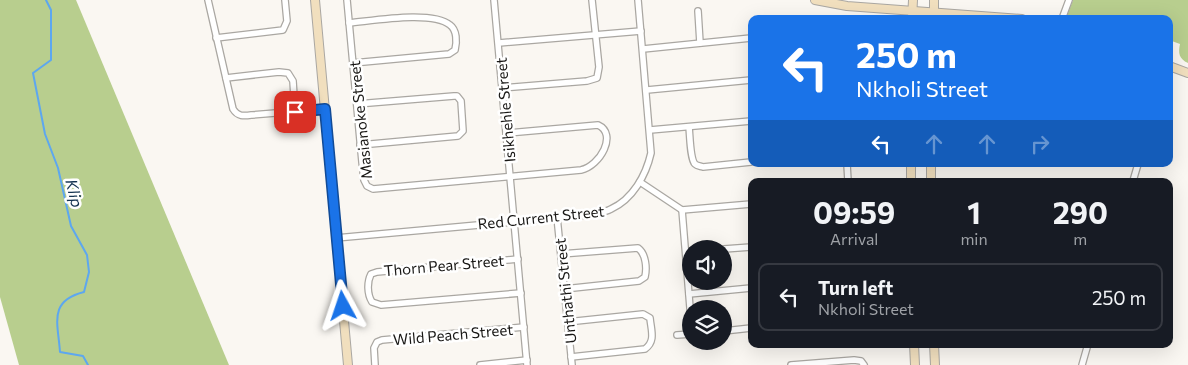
<!DOCTYPE html>
<style>
body{margin:0;font-family:Commissioner,sans-serif;background:#20242c;color:#f1f3f6;height:100vh;display:flex;flex-direction:column;font-size:19px;white-space:nowrap}
*{box-sizing:border-box;margin:0}
p{font-size:16px;color:#9ea1a6}
.icon{flex:none;width:28px;height:28px;fill:none;stroke:currentColor;stroke-width:2;stroke-linecap:round;stroke-linejoin:round}
.map{position:relative;flex:1;overflow:hidden}
.sheet{position:absolute;left:748px;top:178px;width:425px;height:170px;display:flex;flex-direction:column;background:#171b24;border-radius:10px;box-shadow:0 5px 20px #0002}
.sheet>*{flex:none}
.banner{position:absolute;left:748px;top:15px;width:425px;height:152px;border-radius:10px;box-shadow:0 5px 20px #0002;background:#1a73e8;color:#fff;overflow:hidden}
.tools{position:absolute;left:682px;top:240px;display:grid;gap:10px}
.tools a{display:grid;place-items:center;width:50px;height:50px;border-radius:50%;background:#171b24;box-shadow:0 5px 20px #0002;font-size:25px}
.pin{position:absolute;display:grid;place-items:center;width:42px;height:42px;color:#fff;margin:-21px;border-radius:10px;box-shadow:0 2px 8px #0006}
.me{position:absolute;width:55px;margin:-28px;rotate:355deg;stroke-linejoin:round;filter:drop-shadow(0 0 4px #0008)}
.turn{display:flex;align-items:center;gap:18px;height:105px;padding:0 25px;font-size:22px}
.turn .icon{width:65px;height:65px;stroke-width:2.5}
.turn b{display:block;font-size:35px;line-height:42px}
.lanes{display:flex;align-items:center;height:48px;padding:0 25px;background:#0003;justify-content:center;gap:25px;direction:ltr}
.lanes .off{opacity:.35}
.eta{display:flex;justify-content:space-evenly;align-items:center;height:85px;text-align:center}
.eta b{font-size:30px;font-weight:700;line-height:35px}
ul{padding:0;list-style:none}
li{display:flex;align-items:center;gap:15px;height:68px;margin:0 10px 8px;padding:0 15px;border:2px solid #363941;border-radius:10px}
li div{flex:1}
li b{display:block;font-size:19px}
li em{font-style:normal}
.map>svg:first-child{display:block}
.green{fill:#b8ce8e}
.lines{fill:none;stroke-linecap:round;stroke-linejoin:round}
.stream{stroke:#5da7ef;stroke-width:2}
.street-casing{stroke:#aaa7a2;stroke-width:8}
.secondary-casing{stroke:#aaa7a2;stroke-width:10}
.street{stroke:#fff;stroke-width:5.5}
.secondary{stroke:#f1dfbe;stroke-width:8}
.route-casing{stroke:#114b97;stroke-width:12}
.route{stroke:#1a73e8;stroke-width:9}
.labels{text-anchor:middle;dominant-baseline:central;stroke-width:5;stroke-linejoin:round;paint-order:stroke}
.street-label{font-size:15px;fill:#181715;stroke:#fff}
.water-label{font-size:16px;font-style:italic;fill:#153351;stroke:#fff}
</style>
<div class="map">
<svg width="1188" height="365" viewBox="0 0 1188 365">
<rect width="100%" height="100%" fill="#faf7f2"/>
<g class="green">
<polygon points="0,0 76,0 229,365 19,365 0,297"/>
<path d="M1073,0H1188V63C1179,59 1178,53 1180,44L1169,40V19H1074L1067,16Z"/>
</g>
<g class="lines">
<path class="stream" d="M46,0L51,10V60L33,73L45,134L58,168L71,226L87,255L89,272L84,292C48,301 58,323 60,352L83,356L88,365"/>
<defs>
<g id="street">
<path d="M208,0L233,109C238,117 244,116 252,115L325,109"/>
<path d="M347,0L362,162L364,180L367,186L373,189L581,170C600,166 618,134 598,125L507,133"/>
<polyline points="494,0 527,365"/>
<polyline points="698,11 700,43"/>
<polyline points="1062,19 1069,0"/>
<path d="M349,23C372,21 432,10 450,25C457,30 457,42 455,50L449,54L353,63"/>
<polyline points="216,38 283,30 287,21 285,0"/>
<polyline points="499,43 641,31"/>
<polyline points="643,49 751,38"/>
<polyline points="226,78 279,72 288,73 293,81 295,112"/>
<polyline points="502,88 587,81 597,78 599,67 592,0"/>
<polyline points="647,90 751,80"/>
<polyline points="357,104 454,96 457,96 461,101 463,131 458,136 360,145"/>
<path d="M689,127C690,135 690,159 695,164C697,166 700,166 703,167L751,162"/>
<polyline points="650,130 751,121"/>
<polyline points="847,164 848,181"/>
<polyline points="1133,181 1138,164"/>
<polyline points="640,182 682,210 751,204"/>
<polyline points="682,210 691,320"/>
<polyline points="557,217 572,365"/>
<path d="M336,238L588,215C595,213 604,213 611,209C633,199 646,175 651,153L638,0"/>
<polyline points="724,249 751,247"/>
<path d="M561,254L638,248C646,254 647,268 645,277L639,281L564,289"/>
<path d="M518,259L377,272L371,274C367,282 367,294 372,302L381,305L521,293"/>
<polyline points="689,294 751,288"/>
<path d="M567,322L643,314L650,318C651,330 656,341 645,349L571,357"/>
<polyline points="724,331 751,328"/>
<polyline points="677,335 691,334"/>
<polyline points="375,365 374,348 377,342 382,340 524,327"/>
<polyline points="480,365 527,360"/>
<polyline points="791,365 854,360 861,361 864,365"/>
<polyline points="1082,365 1088,344"/>
</g>
<g id="secondary">
<polyline points="315,0 348,365"/>
<polyline points="815,0 847,6 1022,19"/>
<polyline points="912,19 913,0"/>
<polyline points="934,19 934,0"/>
<polyline points="1169,66 1188,73"/>
<polyline points="911,164 911,181"/>
<polyline points="931,181 931,164"/>
<polyline points="914,344 915,365"/>
<polyline points="934,344 935,365"/>
</g>
</defs>
<use href="#street" class="street-casing"/>
<use href="#secondary" class="secondary-casing"/>
<use href="#street" class="street"/>
<use href="#secondary" class="secondary"/>
</g>
<g class="lines">
<defs>
<polyline id="route" points="295,112 325,109 343,306"/>
</defs>
<use href="#route" class="route-casing"/>
<use href="#route" class="route"/>
</g>
<g class="labels">
<g class="street-label">
<text transform="translate(505 110) rotate(-95)">Isikhehle Street</text>
<text transform="translate(360 120) rotate(-96)">Masianoke Street</text>
<text transform="translate(541 217) rotate(-6)">Red Current Street</text>
<text transform="translate(444 265) rotate(-5)">Thorn Pear Street</text>
<text transform="translate(565 291) rotate(-96)">Unthathi Street</text>
<text transform="translate(453 334) rotate(-5)">Wild Peach Street</text>
</g>
<g class="water-label">
<text transform="translate(75 193) rotate(76)">Klip</text>
</g>
</g>
</svg>
<div class="tools">
<a><svg class="icon" aria-label="sound" viewBox="0 0 24 24"><path d="M4 9h4l5-4v14l-5-4H4zM17 9q2 3 0 6"/></svg></a>
<a><svg class="icon" aria-label="layers" viewBox="0 0 24 24"><path d="M12 4l9 5-9 5-9-5zM3 14l9 5 9-5"/></svg></a>
</div>
<div class="pin" style="left:295px;top:112px;background:#d93025"><svg class="icon" aria-label="arrive" viewBox="0 0 24 24"><path d="M6 21V4h12l-3 4 3 4H6"/></svg></div>
<svg class="me" style="left:343px;top:306px" viewBox="-20 -20 40 40"><path d="M0-17L14 15 0 8-14 15z" fill="#1a73e8" stroke="#fff" stroke-width="4"/></svg>
<div class="banner">
<div class="turn"><svg class="icon" aria-label="left" viewBox="0 0 24 24"><path d="M17 20v-9H6M10 6l-5 5 5 5"/></svg><div><b>250 m</b>Nkholi Street</div></div>
<div class="lanes"><svg class="icon" aria-label="left" viewBox="0 0 24 24"><path d="M17 20v-9H6M10 6l-5 5 5 5"/></svg><svg class="icon off" aria-label="ahead" viewBox="0 0 24 24"><path d="M12 20V5M6 11l6-6 6 6"/></svg><svg class="icon off" aria-label="ahead" viewBox="0 0 24 24"><path d="M12 20V5M6 11l6-6 6 6"/></svg><svg class="icon off" aria-label="right" viewBox="0 0 24 24"><path d="M7 20v-9h11M14 6l5 5-5 5"/></svg></div>
</div>
<section class="sheet">
<div class="eta">
<div><b>09:59</b><p>Arrival</p></div>
<div><b>1</b><p>min</p></div>
<div><b>290</b><p>m</p></div>
</div>
<ul>
<li><svg class="icon" aria-label="left" viewBox="0 0 24 24"><path d="M17 20v-9H6M10 6l-5 5 5 5"/></svg><div><b>Turn left</b><p>Nkholi Street</p></div><em>250 m</em></li>
</ul>
</section>
</div>
